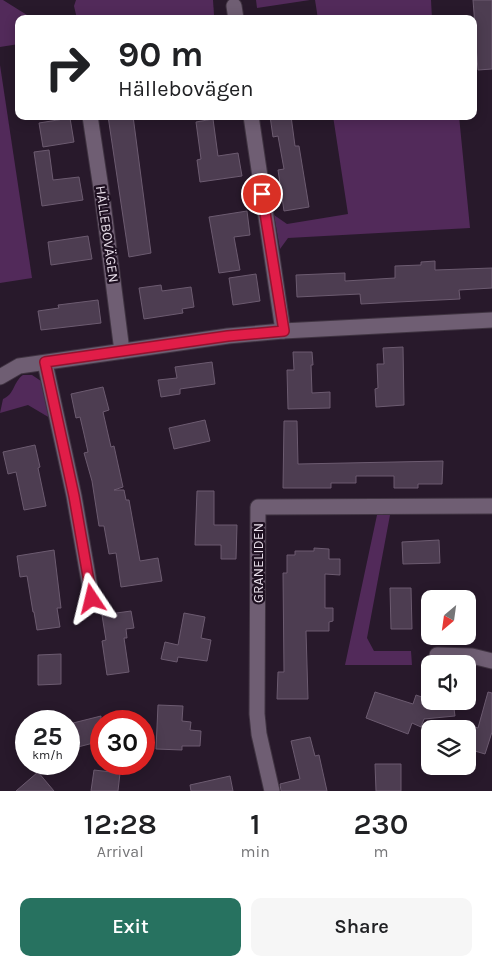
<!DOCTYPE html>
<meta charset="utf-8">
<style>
body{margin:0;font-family:Karla,sans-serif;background:#f6f6f6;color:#202124;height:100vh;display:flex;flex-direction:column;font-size:19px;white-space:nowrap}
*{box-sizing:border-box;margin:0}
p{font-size:16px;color:#757577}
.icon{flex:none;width:28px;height:28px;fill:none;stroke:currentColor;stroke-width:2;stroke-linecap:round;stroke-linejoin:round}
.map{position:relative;height:791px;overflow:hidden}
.side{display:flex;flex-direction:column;background:#fff;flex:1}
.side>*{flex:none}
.hud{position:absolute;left:15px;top:15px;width:462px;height:105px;border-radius:10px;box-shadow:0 2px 12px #0003;background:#fff;color:#202124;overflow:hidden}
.needle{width:32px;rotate:209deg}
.tools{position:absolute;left:421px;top:590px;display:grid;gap:10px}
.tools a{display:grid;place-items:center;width:55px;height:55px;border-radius:10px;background:#fff;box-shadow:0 2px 12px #0003;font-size:25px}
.speed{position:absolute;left:15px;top:710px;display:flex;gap:10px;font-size:25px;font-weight:700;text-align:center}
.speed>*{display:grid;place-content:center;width:65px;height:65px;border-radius:50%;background:#fff;box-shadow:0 2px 12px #0003;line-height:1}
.speed small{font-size:12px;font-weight:400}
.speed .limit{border:8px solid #d22;background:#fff;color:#111}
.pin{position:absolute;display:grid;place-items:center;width:42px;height:42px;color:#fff;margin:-21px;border:2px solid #fff;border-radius:50%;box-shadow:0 1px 5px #0007}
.me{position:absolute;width:55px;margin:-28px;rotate:350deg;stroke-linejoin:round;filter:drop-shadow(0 0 4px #0008)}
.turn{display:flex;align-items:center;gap:18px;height:105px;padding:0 20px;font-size:22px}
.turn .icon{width:65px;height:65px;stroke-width:2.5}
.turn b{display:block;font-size:35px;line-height:42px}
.eta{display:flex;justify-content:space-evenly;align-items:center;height:85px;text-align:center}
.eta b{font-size:30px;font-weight:600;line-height:35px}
.primary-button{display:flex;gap:10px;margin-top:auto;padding:10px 20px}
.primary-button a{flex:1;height:58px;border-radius:10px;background:#277260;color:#fff;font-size:20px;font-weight:600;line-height:58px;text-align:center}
.primary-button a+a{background:#f6f6f6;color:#202124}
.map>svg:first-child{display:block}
.green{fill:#522a5a}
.building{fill:#4d3d51;stroke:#6c5b70}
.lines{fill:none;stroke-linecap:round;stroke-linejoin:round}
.minor-casing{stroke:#403442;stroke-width:17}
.minor{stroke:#6f5e73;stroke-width:15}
.route-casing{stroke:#92132f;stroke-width:12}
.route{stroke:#e11d48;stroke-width:9}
.labels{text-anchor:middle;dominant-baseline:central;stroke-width:4.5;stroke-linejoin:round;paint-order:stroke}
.street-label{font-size:14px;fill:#e8deea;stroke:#1e1021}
</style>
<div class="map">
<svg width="492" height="791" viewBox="0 0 492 791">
<rect width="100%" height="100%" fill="#28192b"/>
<g class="green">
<polygon points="0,0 3,0 27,15 28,19 19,19 19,44 0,47"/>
<polygon points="76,0 213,0 214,15 187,19 77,19 74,6"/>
<polygon points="256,0 310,0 257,8"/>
<polygon points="315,0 431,0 432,19 318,19"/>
<polygon points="0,65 32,278 0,283"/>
<polygon points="333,116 459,116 470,228 288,238 280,249 274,215 287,224 348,214"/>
<path d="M23,375H32L41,381L50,418L28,405L0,413L3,399C15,394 13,382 23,375Z"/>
<polygon points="377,515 390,515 367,638 374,651 411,651 412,665 345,665"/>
</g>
<g class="building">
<polygon points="473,0 492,0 492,69 478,70 476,46 474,46 475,26"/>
<polygon points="108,116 133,116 151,253 129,257"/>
<polygon points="270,116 291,116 295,146 299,146 309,207 284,211 278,170 284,169 278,136 273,137"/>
<polygon points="70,118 74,142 43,147 39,123"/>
<polygon points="213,119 218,156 238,153 242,176 200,182 197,160 201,159 196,122"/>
<polygon points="49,150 53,180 79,177 83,200 42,206 34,152"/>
<polygon points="247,211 250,235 234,237 240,270 219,273 209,217"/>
<polygon points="88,236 92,259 51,265 48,242"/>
<polygon points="435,261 435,270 492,268 492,288 459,290 460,299 398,302 361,304 360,294 297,297 296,275 345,273 345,281 395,278 395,266 421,265 421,262"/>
<polygon points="256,274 260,301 233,305 229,278"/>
<polygon points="161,285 162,291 191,287 194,307 182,309 183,313 144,319 139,288"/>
<polygon points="98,300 101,323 41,330 38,311 59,308 58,305"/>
<polygon points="403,347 404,405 376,407 375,389 378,388 377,364 384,364 383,348"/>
<polygon points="293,352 312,352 313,365 311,365 312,393 330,392 330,408 288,409 287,370 294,370"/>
<polygon points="212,362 215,384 180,389 180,394 161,397 158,380 177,378 175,367"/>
<polygon points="103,387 109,410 103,412 111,447 114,446 123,487 114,490 124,490 126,500 129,500 140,561 158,558 162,581 121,587 116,553 109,554 104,526 99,526 92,481 84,453 88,452 84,434 80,417 76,418 71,394"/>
<polygon points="205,420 210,441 174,449 169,428"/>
<polygon points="284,421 297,421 298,464 443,461 442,484 418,484 418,488 394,488 394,476 356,476 356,483 331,483 331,488 283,488"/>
<polygon points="35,445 40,467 38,468 46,506 24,510 16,472 8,474 3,452"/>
<polygon points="197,491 214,491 214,525 237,525 236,559 221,559 221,545 195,545"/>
<polygon points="439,540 440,563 403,564 402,542"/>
<polygon points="314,548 329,549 329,559 340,559 340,575 325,574 325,608 333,608 333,621 329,622 329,631 306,631 308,699 277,699 278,672 284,672 283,573 287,573 287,555 295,555 295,551 314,551"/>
<polygon points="54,550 61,608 57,608 60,627 37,630 34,612 33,612 27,576 20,577 17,556"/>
<polygon points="390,588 411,588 412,629 391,629"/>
<polygon points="131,611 134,628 126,629 127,638 124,638 129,672 107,675 102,641 106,640 102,615"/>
<polygon points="184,613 205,617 201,638 211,640 207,661 178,657 177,662 161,659 165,642 178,645"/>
<polygon points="61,654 61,684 38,685 38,655"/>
<polygon points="375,692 413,704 416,695 430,700 430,701 453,701 455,716 424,719 421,727 412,723 408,734 366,718"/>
<polygon points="488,692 492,693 492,732 485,754 468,749 468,725 478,728"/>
<polygon points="158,705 183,706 182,721 191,722 190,730 201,731 200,746 182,746 182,750 156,749"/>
<polygon points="101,716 101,741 78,747 77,740 69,742 69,724"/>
<polygon points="310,737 315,756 319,755 327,791 281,791 280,784 300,779 291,741"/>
<polygon points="375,764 401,764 401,791 376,791"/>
<polygon points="94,770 120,773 118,791 91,791"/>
<polygon points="38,772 54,791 16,791"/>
<polygon points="230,776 233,791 191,791 190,785"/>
</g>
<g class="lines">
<defs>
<g id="minor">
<polyline points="234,6 236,19"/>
<polyline points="90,116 102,195 122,351"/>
<polyline points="251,116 283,331"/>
<polyline points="45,363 74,496 92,599"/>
<polyline points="0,377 19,366 228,336 283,331 492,320"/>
<polyline points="437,655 472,656 492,661"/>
<polyline points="272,791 259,734 257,714 258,507 492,506"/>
</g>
</defs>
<use href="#minor" class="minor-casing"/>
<use href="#minor" class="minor"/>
</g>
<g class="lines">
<defs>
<polyline id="route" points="92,599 74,496 45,362 228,336 284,331 262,194"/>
</defs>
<use href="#route" class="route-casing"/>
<use href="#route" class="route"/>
</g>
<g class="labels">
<g class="street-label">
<text transform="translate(107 234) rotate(82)">HÄLLEBOVÄGEN</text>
<text transform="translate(258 563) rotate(-90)">GRANELIDEN</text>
</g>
</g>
</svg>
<div class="tools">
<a><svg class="needle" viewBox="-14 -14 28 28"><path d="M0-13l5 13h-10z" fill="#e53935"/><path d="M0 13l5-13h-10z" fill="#757577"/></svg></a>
<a><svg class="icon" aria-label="sound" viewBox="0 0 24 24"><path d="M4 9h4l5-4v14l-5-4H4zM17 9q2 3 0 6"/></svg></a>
<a><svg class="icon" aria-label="layers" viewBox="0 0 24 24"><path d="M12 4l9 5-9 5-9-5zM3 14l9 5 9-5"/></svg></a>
</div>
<div class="speed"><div>25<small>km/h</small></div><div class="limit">30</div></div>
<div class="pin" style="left:262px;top:194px;background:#d93025"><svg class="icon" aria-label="arrive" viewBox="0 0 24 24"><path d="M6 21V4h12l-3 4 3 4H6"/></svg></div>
<svg class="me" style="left:92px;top:599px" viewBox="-20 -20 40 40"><path d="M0-17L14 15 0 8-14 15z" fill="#e11d48" stroke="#fff" stroke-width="4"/></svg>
<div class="hud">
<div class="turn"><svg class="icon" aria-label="right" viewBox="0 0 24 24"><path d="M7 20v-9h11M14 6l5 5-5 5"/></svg><div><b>90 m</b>Hällebovägen</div></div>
</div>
</div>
<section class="side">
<div class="eta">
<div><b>12:28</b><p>Arrival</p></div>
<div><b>1</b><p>min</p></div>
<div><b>230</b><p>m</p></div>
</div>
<div class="primary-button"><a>Exit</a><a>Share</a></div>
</section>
